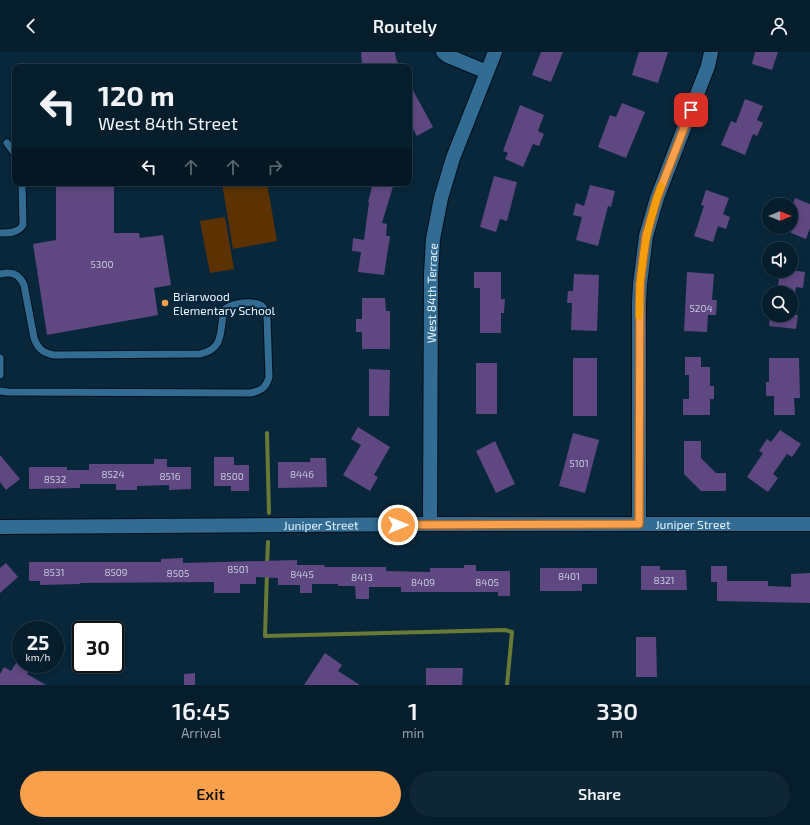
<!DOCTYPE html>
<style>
body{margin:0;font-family:"Exo 2",sans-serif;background:#0f2634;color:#f1f3f6;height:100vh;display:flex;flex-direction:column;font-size:15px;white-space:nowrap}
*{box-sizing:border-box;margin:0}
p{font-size:13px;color:#98a2a9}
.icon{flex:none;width:22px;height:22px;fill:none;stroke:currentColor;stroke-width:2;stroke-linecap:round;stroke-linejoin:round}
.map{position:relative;height:633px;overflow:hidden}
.sheet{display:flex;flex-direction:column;background:#061d2c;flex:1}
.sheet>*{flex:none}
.banner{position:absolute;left:12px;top:12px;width:400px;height:122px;border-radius:8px;box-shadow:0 2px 6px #0003,0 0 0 1px #273b48;background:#061d2c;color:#f1f3f6;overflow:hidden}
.needle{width:26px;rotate:90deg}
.tools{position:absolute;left:762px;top:146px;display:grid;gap:8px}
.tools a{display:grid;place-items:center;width:36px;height:36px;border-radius:50%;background:#061d2c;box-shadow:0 2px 6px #0003,0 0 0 1px #273b48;font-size:20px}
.speed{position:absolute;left:12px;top:569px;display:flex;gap:8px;font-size:20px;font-weight:700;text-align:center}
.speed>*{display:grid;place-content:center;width:52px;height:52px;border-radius:50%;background:#061d2c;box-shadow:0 2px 6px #0003,0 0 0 1px #273b48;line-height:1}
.speed small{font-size:10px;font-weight:400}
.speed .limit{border:2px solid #111;border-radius:6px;background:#fff;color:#111}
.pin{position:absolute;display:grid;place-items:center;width:34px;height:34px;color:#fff;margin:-17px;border-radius:8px;box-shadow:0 2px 6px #0006}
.me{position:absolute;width:44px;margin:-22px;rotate:90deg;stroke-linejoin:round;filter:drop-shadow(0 0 3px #0008)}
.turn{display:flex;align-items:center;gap:14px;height:84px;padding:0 20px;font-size:18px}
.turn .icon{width:52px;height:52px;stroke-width:2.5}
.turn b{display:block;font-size:28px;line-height:34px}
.lanes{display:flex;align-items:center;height:38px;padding:0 20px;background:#0003;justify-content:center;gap:20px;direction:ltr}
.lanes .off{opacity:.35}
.eta{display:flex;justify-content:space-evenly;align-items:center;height:68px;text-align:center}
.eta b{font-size:24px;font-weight:600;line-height:28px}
.primary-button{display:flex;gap:8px;margin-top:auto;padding:8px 20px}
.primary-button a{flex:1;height:46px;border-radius:24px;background:#f9a04c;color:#111;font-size:16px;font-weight:600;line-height:46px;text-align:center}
.primary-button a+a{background:#0f2634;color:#f1f3f6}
header{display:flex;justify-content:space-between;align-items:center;height:52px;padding:0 20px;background:#061d2c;font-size:18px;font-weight:600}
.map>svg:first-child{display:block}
.green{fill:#5c3203}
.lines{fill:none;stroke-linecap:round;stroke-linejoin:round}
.stream{stroke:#697a36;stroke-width:4}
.building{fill:#5f4781}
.lane-casing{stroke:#010f1b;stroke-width:9}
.street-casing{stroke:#010f1b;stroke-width:16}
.lane{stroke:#326c93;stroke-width:7}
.street{stroke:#326c93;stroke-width:14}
.route-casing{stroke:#a26831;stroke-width:10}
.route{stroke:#f9a04c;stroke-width:7}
.slow{stroke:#f59e0b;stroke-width:7}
.poi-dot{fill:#f9a04c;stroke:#08273b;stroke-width:1.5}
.labels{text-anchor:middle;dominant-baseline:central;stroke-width:4;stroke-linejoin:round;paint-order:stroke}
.number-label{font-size:10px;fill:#c6cadf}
.street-label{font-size:12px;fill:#e9f5fe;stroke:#08273b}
.poi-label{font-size:12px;fill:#e9f5fe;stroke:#08273b;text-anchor:start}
</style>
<header><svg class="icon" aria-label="back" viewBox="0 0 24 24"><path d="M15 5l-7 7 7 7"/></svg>Routely<svg class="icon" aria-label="person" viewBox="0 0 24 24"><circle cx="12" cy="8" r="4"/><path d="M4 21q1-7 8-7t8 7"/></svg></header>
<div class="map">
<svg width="810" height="633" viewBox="0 0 810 633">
<rect width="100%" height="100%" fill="#08273b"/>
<g class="green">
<polygon points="222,131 267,131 277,189 233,197"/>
<polygon points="225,165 234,217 210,221 200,169"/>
</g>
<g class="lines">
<g class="stream">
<polyline points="267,381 269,461"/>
<polyline points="267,513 268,490"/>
<polyline points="267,520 265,584 505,578 512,580 507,633"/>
</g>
</g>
<g class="building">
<polygon points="361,0 395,0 396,7 400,15 373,15 373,12 362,13"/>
<polygon points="541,0 563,0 551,30 532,23"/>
<polygon points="639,0 668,0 658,31 632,23"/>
<polygon points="755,0 778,0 772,18 752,12"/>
<polygon points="409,31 433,75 417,84 409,69"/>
<polygon points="745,47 763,54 757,68 763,71 757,84 753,82 745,103 721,93 731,69 736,71"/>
<polygon points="622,51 645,60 626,106 598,95 610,63 616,65"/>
<polygon points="520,53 544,63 538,79 544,82 539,94 533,92 523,115 505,107 508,101 503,99"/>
<polygon points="494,124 517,130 507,169 500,167 496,180 480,175"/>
<polygon points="56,131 114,131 114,181 139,181 140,186 163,183 171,233 154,236 158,263 47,283 33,192 56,188"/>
<polygon points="373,131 394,131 382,171 387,172 386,184 390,184 384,223 358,220 361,200 352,199 353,186 364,188 369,150 368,150"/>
<polygon points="590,133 615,139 611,155 608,154 598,194 576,188 582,165 573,163 576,151 584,154"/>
<polygon points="706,138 729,146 723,162 730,165 726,177 718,174 713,190 694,184 704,154 701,153"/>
<polygon points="795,146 810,152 810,176 806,187 791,181 791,157"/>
<polygon points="791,218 805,220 803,236 796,235 795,241 777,241 780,219 791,219"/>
<polygon points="474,220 501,220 501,247 505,247 504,261 501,261 501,281 480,281 480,236 474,236"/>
<polygon points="687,220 714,222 712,248 717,248 716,263 708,263 707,280 684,279"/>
<polygon points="574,222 599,223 597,279 571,278 572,251 567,251 568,239 573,239"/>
<polygon points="362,246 385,246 386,259 390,259 390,297 362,297 362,280 356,280 356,267 362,267"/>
<polygon points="770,263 798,263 796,277 769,274"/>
<polygon points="685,305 701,305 701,315 710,315 710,334 714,334 714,347 710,347 710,363 683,363 683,347 689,347 689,323 685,323"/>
<rect x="573" y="306" width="24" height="58"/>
<polygon points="769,306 799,306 800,346 794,346 795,363 774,363 774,344 766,344 766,330 769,330"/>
<rect x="476" y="311" width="21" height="51"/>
<polygon points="369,317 390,318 389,364 369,364"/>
<polygon points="358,375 390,395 374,423 378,425 370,439 343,423 361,393 351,387"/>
<polygon points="780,378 801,392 792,405 787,402 773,422 778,426 768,440 747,425 763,401 759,399 767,387 771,390"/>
<polygon points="573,381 599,388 585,441 559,434"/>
<polygon points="495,389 515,432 496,441 476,399"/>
<polygon points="684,389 701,389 701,406 716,421 726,421 726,439 701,439 684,422"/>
<polygon points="0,403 20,427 6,438 0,430"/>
<polygon points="214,405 234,405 234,413 249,413 249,439 231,439 231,434 214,434"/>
<polygon points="310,406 326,406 327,435 278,436 278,410 310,410"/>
<polygon points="154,407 167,407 167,415 191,415 191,437 169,438 169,433 137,434 137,438 116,438 116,432 80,432 80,436 29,437 29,415 67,415 67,418 89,418 89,412 154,412"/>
<polygon points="183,506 183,511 297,508 297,513 324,513 325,515 386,515 386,519 430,520 430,516 464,516 464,513 476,513 476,519 510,519 510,544 498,544 498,540 401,540 401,535 369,535 369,547 356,547 355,534 338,534 338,532 312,532 312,541 300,541 300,533 278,533 278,526 256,525 256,532 240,532 240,541 214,541 214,530 80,531 80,532 40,533 40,529 29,529 29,510 161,510 161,507"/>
<polygon points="6,511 18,525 0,541 0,516"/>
<polygon points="641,514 660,514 660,518 686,518 687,538 641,538"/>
<polygon points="711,514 727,514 727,529 768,529 768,534 791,535 791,522 810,521 810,551 717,549 717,530 711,530"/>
<polygon points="540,516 597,516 597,532 582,532 582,539 540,539"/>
<polygon points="636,585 656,585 657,625 636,625"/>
<polygon points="325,601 342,613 338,619 360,633 304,633"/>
<polygon points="18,608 21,609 21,612 25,612 31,616 27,622 46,633 0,633 0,622 4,615 11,619"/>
<polygon points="426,616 463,616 462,633 426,633"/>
<polygon points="195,621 195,633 184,633 184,622"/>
</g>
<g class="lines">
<defs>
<g id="lane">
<polyline points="7,91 15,102"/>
<path d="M0,181C9,181 18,181 23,173L22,131"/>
<path d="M0,222C12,219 19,222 24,233L34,286C38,297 43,301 54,303L200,302C227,296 218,276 225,257C233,251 253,248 262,254C265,257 266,261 267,265L269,325C266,336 261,339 250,341L8,340L0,339"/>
<polyline points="0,306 0,323"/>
</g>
<g id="street">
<polyline points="443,0 448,4 487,20"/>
<path id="s1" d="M430,472L431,222L433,187L441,146L453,106L495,0"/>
<polyline points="639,472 639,251 640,232 646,184 657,146 708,14 711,0"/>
<path id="s2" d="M0,475L430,472H810"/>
</g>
</defs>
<use href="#lane" class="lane-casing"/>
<use href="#street" class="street-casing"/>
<use href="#lane" class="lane"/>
<use href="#street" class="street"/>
</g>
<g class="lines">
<defs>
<polyline id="route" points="398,473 639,472 640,232 646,184 657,146 691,58"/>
</defs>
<use href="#route" class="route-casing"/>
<use href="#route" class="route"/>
<path class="slow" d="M639,264C639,220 646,175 661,134"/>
</g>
<circle class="poi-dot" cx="165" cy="251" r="4"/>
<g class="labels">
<g class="number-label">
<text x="102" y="212">5300</text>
<text x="701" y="256">5204</text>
<text x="579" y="411">5101</text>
<text x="113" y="422">8524</text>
<text x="302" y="422">8446</text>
<text x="170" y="424">8516</text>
<text x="232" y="424">8500</text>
<text x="55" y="427">8532</text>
<text x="238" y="517">8501</text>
<text x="54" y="520">8531</text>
<text x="116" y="520">8509</text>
<text x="178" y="521">8505</text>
<text x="302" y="522">8445</text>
<text x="569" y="524">8401</text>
<text x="362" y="525">8413</text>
<text x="664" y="528">8321</text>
<text x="423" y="530">8409</text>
<text x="487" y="530">8405</text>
</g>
<g class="street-label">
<text stroke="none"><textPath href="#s1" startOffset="231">West 84th Terrace</textPath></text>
<text stroke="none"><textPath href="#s2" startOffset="693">Juniper Street</textPath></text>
<text stroke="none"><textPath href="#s2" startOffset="321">Juniper Street</textPath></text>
</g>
<g class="poi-label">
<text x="173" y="244">Briarwood<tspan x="173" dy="14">Elementary School</tspan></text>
</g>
</g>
</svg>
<div class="tools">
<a><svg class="needle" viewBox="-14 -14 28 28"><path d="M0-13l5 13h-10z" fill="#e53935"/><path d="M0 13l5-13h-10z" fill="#98a2a9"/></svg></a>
<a><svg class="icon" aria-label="sound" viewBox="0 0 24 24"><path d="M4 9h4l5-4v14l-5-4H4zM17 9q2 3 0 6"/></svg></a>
<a><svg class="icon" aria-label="search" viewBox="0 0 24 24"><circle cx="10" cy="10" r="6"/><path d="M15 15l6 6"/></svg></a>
</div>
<div class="speed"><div>25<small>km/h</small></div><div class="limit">30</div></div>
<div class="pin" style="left:691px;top:58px;background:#d93025"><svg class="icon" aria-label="arrive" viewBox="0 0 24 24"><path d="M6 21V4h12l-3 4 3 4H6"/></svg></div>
<svg class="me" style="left:398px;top:473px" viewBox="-20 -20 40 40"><circle r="17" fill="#f9a04c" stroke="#fff" stroke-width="3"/><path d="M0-11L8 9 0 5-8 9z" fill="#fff"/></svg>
<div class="banner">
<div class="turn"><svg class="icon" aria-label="left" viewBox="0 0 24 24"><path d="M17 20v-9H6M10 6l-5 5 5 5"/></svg><div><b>120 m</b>West 84th Street</div></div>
<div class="lanes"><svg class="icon" aria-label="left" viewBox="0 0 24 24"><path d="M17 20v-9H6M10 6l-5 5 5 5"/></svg><svg class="icon off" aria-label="ahead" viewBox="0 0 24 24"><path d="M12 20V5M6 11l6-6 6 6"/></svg><svg class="icon off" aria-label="ahead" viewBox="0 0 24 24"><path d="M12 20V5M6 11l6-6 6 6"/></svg><svg class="icon off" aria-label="right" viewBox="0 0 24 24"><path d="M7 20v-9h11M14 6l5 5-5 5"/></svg></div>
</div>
</div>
<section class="sheet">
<div class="eta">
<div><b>16:45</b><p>Arrival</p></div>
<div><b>1</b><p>min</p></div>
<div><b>330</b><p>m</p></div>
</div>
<div class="primary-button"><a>Exit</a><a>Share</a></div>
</section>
